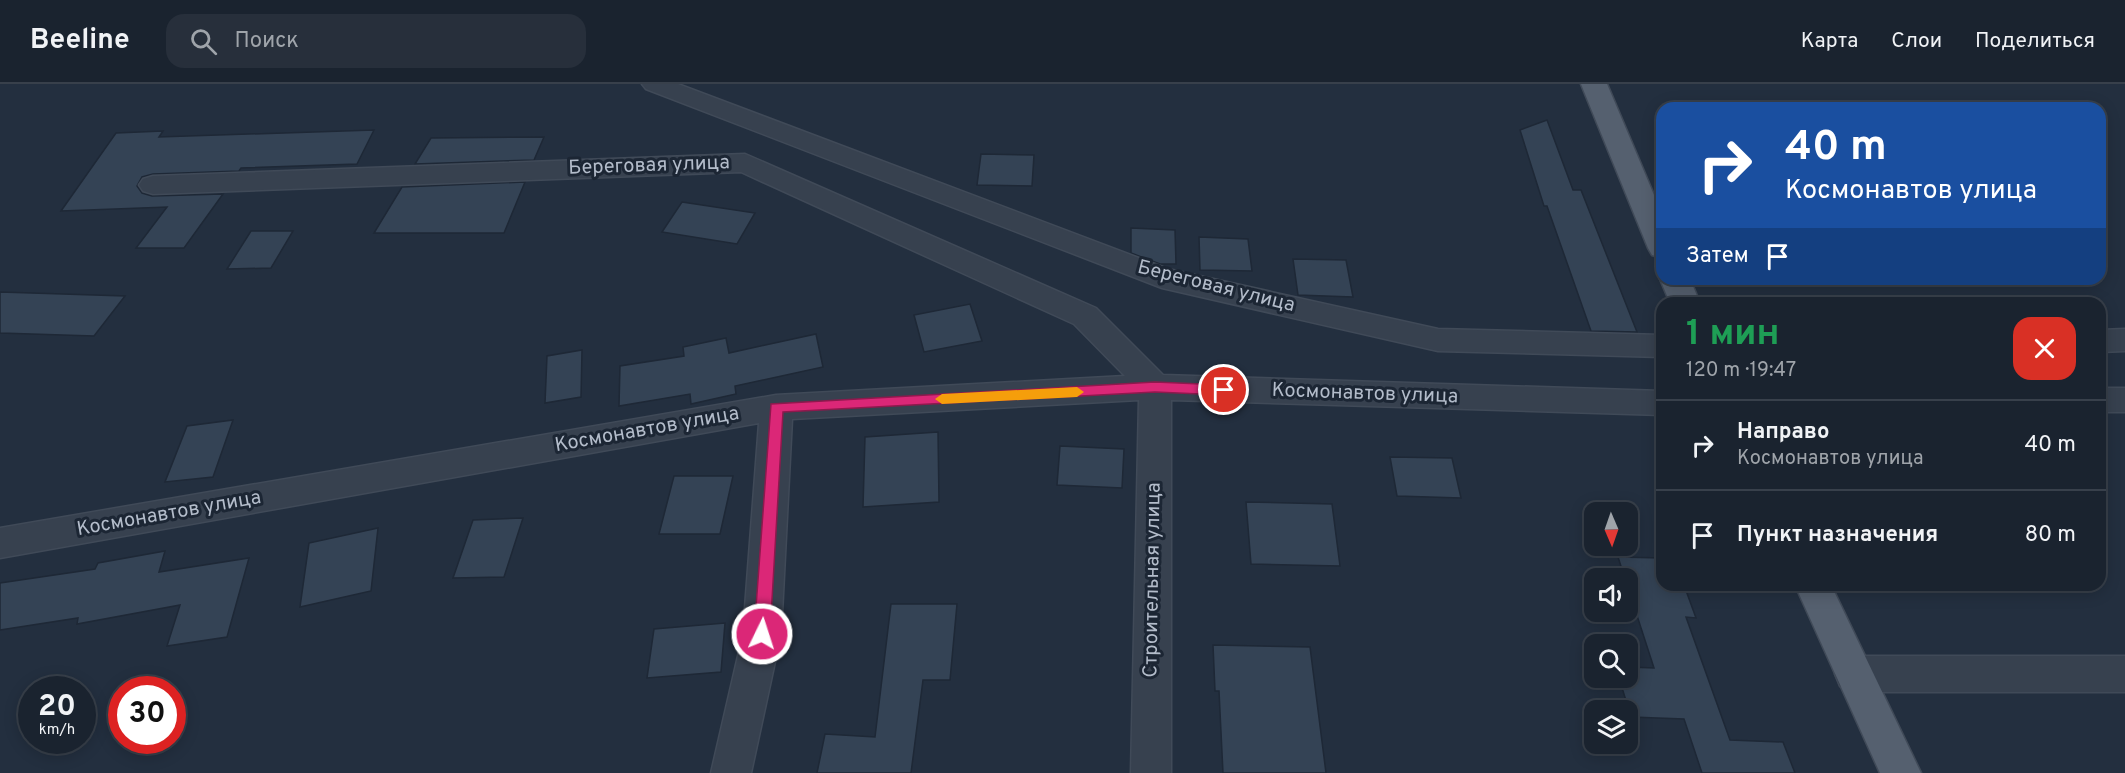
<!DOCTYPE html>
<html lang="ru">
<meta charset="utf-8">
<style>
body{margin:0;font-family:Overpass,sans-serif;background:#272f3b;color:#f1f3f6;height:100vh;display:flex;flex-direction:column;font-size:22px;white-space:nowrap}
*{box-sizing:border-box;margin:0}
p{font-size:20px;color:#9fa4aa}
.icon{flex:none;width:33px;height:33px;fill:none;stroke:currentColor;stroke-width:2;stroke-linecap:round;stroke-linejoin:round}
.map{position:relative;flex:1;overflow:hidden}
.drawer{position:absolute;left:1656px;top:213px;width:450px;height:294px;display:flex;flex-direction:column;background:#1a232f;border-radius:18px;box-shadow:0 3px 15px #0003,0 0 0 2px #38404b}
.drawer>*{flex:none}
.top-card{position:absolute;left:1656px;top:18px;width:450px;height:183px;border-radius:18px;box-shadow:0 3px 15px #0003,0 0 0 2px #38404b;background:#1a4fa0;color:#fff;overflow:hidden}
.needle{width:39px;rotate:178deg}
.fabs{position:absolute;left:1584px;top:418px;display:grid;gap:12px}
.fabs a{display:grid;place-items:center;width:54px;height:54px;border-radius:12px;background:#1a232f;box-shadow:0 3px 15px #0003,0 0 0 2px #38404b;font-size:30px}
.speed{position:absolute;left:18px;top:592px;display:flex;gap:12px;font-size:30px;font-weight:700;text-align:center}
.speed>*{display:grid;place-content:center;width:78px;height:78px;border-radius:50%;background:#1a232f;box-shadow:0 3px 15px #0003,0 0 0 2px #38404b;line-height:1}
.speed small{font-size:15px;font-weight:400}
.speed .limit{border:9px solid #d22;background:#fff;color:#111}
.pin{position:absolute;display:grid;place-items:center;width:51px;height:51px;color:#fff;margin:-26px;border:3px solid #fff;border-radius:50%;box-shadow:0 2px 6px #0007}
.me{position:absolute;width:66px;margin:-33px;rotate:4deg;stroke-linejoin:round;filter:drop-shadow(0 0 4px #0008)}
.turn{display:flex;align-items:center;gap:21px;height:126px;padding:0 30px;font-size:27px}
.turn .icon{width:78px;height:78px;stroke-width:2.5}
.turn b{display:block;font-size:42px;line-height:51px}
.then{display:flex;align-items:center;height:57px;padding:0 30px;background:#0003;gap:12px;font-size:22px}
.round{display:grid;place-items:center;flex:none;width:63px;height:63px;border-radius:18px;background:#272f3b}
.head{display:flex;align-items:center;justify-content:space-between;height:102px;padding:0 30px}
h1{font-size:36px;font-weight:700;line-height:45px;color:#1e9e55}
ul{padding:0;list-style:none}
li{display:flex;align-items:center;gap:18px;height:90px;padding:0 30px;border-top:2px solid #38404b}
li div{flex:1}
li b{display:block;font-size:22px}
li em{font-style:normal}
header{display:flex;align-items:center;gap:36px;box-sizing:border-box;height:84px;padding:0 30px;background:#1a232f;border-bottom:2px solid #38404b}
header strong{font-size:28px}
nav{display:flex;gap:33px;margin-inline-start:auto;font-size:21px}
.search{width:420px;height:54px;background:#272f3b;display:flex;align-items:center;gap:15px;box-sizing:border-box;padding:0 21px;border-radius:18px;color:#9fa4aa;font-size:22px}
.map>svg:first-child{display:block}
.building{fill:#344355;stroke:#1e2836;stroke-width:1.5}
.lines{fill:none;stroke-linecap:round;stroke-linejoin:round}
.minor-casing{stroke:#404a58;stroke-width:3}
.major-casing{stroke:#404a58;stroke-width:3}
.minor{fill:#37414f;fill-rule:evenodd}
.major{fill:#55606f;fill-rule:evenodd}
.route{fill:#db2777;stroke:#8e194d;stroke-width:1.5}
.slow{fill:#f59e0b}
.labels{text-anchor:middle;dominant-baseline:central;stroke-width:6;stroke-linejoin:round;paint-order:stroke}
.street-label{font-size:20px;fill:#b3bcca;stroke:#1c2634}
</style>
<header>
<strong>Beeline</strong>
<div class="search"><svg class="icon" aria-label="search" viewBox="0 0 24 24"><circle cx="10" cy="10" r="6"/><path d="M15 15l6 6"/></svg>Поиск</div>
<nav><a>Карта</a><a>Слои</a><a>Поделиться</a></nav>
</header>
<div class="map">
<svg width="2125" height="689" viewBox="0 0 2125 689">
<rect width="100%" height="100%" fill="#232f3f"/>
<g class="building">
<polygon points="1547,36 1573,106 1581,106 1637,248 1591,247 1547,122 1544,122 1520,46"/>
<polygon points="374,46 357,80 241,84 239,87 153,90 142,93 137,102 142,109 152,112 223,110 184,164 136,164 167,123 61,127 116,49 163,47 159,53"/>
<polygon points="544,53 534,76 415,80 431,54"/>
<polygon points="981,70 1034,71 1032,102 977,101"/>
<polygon points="525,98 504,149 374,149 402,103"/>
<polygon points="682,118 755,129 737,160 662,148"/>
<polygon points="1131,144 1175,146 1176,180 1160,180 1131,169"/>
<polygon points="251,147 293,147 271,184 227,185"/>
<polygon points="1199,153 1248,155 1252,187 1200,186"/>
<polygon points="1293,175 1346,176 1353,213 1298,211"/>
<polygon points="0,208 125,212 94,252 0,249"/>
<polygon points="970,220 982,257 924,268 914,231"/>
<polygon points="816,250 823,283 735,302 736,310 691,320 690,310 619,322 620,282 684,272 683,263 726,254 729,269"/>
<polygon points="582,266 581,313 545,319 547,272"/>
<polygon points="233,336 213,393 165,398 187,342"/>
<polygon points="938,348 939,418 863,423 865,353"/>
<polygon points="1060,362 1124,365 1122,404 1057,401"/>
<polygon points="1390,373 1452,374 1461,414 1397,412"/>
<polygon points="674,392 733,392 720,450 659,450"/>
<polygon points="1246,418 1332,420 1340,482 1251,480"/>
<polygon points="523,434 504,493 453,494 473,436"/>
<polygon points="378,444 371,507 300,523 309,459"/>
<polygon points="165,467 159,488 249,474 227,553 167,562 180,521 77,540 78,534 0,546 0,499 95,485 98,479"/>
<polygon points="1618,473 1662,474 1662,501 1684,501 1696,534 1686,533 1730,656 1783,658 1795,689 1702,689 1684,635 1631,633 1619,594 1628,594 1628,583 1654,584"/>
<polygon points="891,520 957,520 950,596 923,596 911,689 817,689 825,650 875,653"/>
<polygon points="725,539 721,588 647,594 654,545"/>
<polygon points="1213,561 1310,563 1326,689 1223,689 1219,607 1215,607"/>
</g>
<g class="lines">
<defs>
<g id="minor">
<polygon points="642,0 678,0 1168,185 1438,245 1662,251 1662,273 1438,267 1162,204 646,5"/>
<polygon points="745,70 1096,224 1163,291 1662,307 1662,331 1171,316 1171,689 1131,689 1139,316 792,335 781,550 751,689 711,689 743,550 759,339 0,474 0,444 776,311 1125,292 1074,240 741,88 153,110 143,107 139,101 143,95 153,92"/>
<polygon points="2125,245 2125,267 2100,268 2100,246"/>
<rect x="2100" y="304" width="25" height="24"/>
<polygon points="1854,572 2125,572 2125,608 1854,608 1840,602 1835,590 1840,578"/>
</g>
<g id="major">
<polygon points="1581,0 1607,0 1662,130 1662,174 1652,171 1648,164"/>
<polygon points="1662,192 1662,195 1690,195 1700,219 1670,219 1660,195"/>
<polygon points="1795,501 1831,501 1921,689 1880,689"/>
</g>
</defs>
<use href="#minor" class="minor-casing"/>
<use href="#major" class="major-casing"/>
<use href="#minor" class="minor"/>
<use href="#major" class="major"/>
</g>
<polygon class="route" points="1155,298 1224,301 1231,306 1224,311 1155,308 783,328 770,550 767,555 762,557 756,555 754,550 771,320"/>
<polygon class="slow" points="1077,303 1084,308 1077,313 942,320 935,315 942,310"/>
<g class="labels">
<g class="street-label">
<text transform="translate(649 82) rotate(-2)">Береговая улица</text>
<text transform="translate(1216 203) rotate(14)">Береговая улица</text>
<text transform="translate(1365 310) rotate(2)">Космонавтов улица</text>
<text transform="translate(647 346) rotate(-10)">Космонавтов улица</text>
<text transform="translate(169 430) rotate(-10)">Космонавтов улица</text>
<text transform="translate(1153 496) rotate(-89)">Строительная улица</text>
</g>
</g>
</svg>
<div class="fabs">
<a><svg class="needle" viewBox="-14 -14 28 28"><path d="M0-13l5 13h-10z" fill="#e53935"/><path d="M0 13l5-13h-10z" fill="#9fa4aa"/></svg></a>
<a><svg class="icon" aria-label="sound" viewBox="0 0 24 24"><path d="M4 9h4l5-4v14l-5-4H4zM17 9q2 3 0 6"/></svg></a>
<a><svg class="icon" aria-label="search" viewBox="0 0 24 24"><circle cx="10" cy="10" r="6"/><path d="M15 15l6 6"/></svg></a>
<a><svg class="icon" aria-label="layers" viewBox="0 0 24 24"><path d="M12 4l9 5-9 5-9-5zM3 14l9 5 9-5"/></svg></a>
</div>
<div class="speed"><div>20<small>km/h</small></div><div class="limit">30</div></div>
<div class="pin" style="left:1224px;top:306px;background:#d93025"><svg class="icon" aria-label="arrive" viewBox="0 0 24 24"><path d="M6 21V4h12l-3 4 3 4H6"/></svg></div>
<svg class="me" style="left:762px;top:550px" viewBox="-20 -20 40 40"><circle r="17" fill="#db2777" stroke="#fff" stroke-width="3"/><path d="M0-11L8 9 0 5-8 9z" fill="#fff"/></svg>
<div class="top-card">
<div class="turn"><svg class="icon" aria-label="right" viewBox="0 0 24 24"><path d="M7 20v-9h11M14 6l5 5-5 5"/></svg><div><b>40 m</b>Космонавтов улица</div></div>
<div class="then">Затем<svg class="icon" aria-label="arrive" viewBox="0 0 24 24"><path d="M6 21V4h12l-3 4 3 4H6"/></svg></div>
</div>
<section class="drawer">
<div class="head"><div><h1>1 мин</h1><p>120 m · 19:47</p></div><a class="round" style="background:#d93025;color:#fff"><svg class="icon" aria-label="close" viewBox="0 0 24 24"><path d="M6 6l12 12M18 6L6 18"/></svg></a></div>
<ul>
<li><svg class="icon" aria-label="right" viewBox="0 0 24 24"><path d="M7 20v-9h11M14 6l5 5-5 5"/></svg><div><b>Направо</b><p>Космонавтов улица</p></div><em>40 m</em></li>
<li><svg class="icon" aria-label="arrive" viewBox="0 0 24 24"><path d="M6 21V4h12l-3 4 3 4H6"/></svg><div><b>Пункт назначения</b></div><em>80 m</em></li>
</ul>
</section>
</div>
